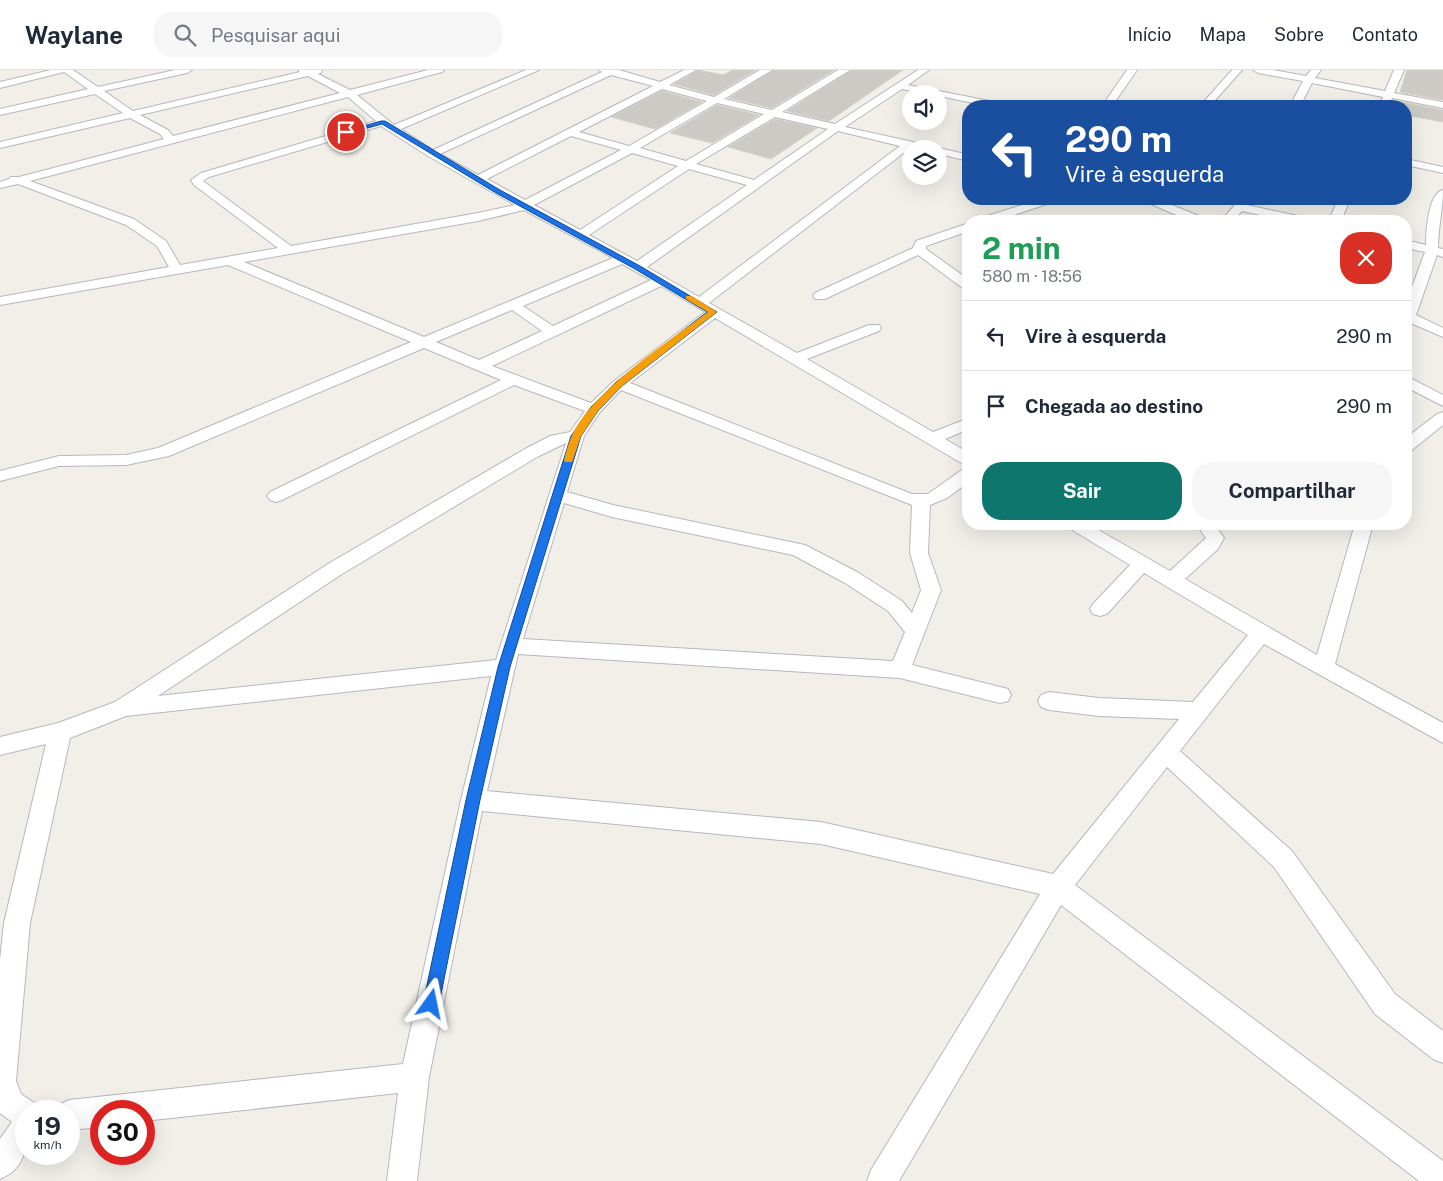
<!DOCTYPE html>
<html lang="pt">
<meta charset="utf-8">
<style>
body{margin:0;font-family:"Public Sans",sans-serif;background:#f6f6f7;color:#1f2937;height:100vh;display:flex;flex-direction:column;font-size:19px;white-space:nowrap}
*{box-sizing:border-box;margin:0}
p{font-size:16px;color:#747a83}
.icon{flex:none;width:28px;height:28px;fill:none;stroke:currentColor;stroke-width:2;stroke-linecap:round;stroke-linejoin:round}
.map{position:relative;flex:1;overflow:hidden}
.drawer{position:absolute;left:962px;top:145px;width:450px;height:315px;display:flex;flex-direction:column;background:#fff;border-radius:20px;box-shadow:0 5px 20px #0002}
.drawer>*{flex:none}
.guide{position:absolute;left:962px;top:30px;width:450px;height:105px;border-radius:20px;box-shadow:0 5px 20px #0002;background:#1a4fa0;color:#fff;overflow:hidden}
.fabs{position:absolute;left:902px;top:15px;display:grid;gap:10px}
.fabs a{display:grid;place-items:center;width:45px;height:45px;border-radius:50%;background:#fff;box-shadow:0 5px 20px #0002;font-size:25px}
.speed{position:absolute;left:15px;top:1030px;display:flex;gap:10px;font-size:25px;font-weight:700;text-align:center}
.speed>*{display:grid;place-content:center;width:65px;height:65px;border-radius:50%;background:#fff;box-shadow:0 5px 20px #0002;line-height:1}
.speed small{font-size:12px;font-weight:400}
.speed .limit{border:8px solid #d22;background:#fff;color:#111}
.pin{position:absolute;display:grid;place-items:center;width:42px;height:42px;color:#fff;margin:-21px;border:2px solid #fff;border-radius:50%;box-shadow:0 1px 5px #0007}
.me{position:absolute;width:55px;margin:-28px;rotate:12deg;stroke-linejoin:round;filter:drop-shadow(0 0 4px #0008)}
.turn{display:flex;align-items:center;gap:18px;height:105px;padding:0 20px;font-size:22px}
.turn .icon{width:65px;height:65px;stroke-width:2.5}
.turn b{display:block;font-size:35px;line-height:42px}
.round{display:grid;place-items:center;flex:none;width:52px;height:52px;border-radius:20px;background:#f6f6f7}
.headline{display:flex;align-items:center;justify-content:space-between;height:85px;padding:0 20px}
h1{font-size:30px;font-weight:700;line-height:38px;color:#1e9e55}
.cta{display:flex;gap:10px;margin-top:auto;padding:10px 20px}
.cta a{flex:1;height:58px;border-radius:20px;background:#0f766e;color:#fff;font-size:20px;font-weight:700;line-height:58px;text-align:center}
.cta a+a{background:#f6f6f7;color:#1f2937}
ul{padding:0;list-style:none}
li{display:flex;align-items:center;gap:15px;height:70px;padding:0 20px;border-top:1px solid #e0e1e3}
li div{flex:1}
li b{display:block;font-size:19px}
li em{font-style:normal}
header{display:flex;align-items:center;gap:30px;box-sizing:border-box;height:70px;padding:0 25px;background:#fff;border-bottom:1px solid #e0e1e3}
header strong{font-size:24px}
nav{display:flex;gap:28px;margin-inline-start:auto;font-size:18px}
.search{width:350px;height:45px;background:#f6f6f7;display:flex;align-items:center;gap:12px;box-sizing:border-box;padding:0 18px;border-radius:20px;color:#747a83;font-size:19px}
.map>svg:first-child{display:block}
.building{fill:#cccac5;stroke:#d6d1c6}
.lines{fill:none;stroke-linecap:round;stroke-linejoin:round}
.street-casing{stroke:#b5b8bc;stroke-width:2}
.street{fill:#fff;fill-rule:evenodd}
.route{fill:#1a73e8;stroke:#114b97}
.slow{fill:#f59e0b}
</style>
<header>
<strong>Waylane</strong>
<div class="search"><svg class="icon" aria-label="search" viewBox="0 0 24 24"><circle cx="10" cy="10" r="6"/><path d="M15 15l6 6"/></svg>Pesquisar aqui</div>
<nav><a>Início</a><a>Mapa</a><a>Sobre</a><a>Contato</a></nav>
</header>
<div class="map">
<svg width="1443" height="1111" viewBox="0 0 1443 1111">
<rect width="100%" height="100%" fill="#f1efe8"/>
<g class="building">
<polygon points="698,0 723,5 733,0 756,0 714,25 674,14"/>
<polygon points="774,0 834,0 772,38 729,28"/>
<polygon points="852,0 903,0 829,51 787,41"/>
<polygon points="1407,0 1443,0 1443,30 1400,22"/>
<polygon points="662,21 702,32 655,59 611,47"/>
<polygon points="1397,31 1443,40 1443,52 1406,45 1406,36 1395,36"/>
<polygon points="717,35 759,45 712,73 670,63"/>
<polygon points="775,49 817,58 771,89 728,77"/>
</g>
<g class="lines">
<defs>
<g id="street">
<path d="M51,0H73L98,17L175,0H192L187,3L104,21L133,41L300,2L298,0H322L321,3L318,4L350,20L428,0H444L442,2L357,25L394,55L526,0H539L401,59L433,80L602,2L599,0H619L660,12L684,0H696L669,15L714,27L760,0H772L724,29L772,40L838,0H850L782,42L835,54L918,0H929L908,15L1005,34L1007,36H988L939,26V24H925L902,19L845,57L913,72L933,79L910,78L709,233L797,283L869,255H879L881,258L879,261L807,289L933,362L969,348V359L945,369L969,383V395L963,394L715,248L630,313L912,424H928L963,399L969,398V412L947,428L930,435L928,483L941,520L912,595L1008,619L1011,625L1008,631L1000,633L900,608L518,584L487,721L821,752L1053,804L1179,649L1099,646L1049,640L1041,637L1038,631L1041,625L1049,622L1099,628L1193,632L1248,565L1144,503L1107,544L1100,546L1093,544L1090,539L1093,534L1130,495L1069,458L1066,454H1088L1170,501L1206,468L1196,454H1214L1224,468L1218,479L1185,509L1317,585L1355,454H1373L1335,594L1443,653V673L1264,574L1180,681L1292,781L1395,924L1443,961V993L1433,989L1375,944L1274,797L1167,697L1075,815L1443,1091V1111H1419L1061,835L899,1111H867L871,1100L1040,824L821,774L482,741L429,1007L417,1111H387L398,1023L144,1051V1041H101V1057L69,1060V1041H56L59,1035L69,1030L403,994L461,730L491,606L126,646L70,668L30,853L16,1011L21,1024L36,1034L40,1041H26C26,1070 31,1096 0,1109V1069L12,1052L0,1043V890L4,853L46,674L0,685V667L58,653L115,632L328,494L525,379L550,366L570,362L585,341L514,315L282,430L276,432L270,430L267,426L270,422L501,310L424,278L169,386L126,395L59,396L0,411V401L59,386L126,385L158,378L411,272L228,195L0,235V227L169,197L157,176L126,155L18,114L0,118V112L9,109L11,107H19L164,69L160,64L130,48L0,78V72L123,43L95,24L0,45V39L88,19L64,2L0,18V12ZM611,5L653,16L478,105L440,84ZM308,6L340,23L173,66L168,60L140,45ZM662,19L707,31L629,76L579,62ZM348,27L376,51L201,103L191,110L194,115L278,178L180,195L166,171L134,149L30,111ZM717,33L764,44L686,91L640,78ZM775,47L828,59L754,110L696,94ZM381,56L428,86L515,135L478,143L291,176L203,111L209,107ZM838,61L900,76L699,227L647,197ZM571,66L621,80L525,130L487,109ZM632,83L678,96L580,160L534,135ZM689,99L747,115L637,191L589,165ZM524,140L613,188L424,267L244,192L478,151ZM622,194L651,210L553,256L523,236ZM661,216L705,242L614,311L591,333L492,296ZM512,240L542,261L479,290L436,272ZM621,320L912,435L910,483L921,520L912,543L902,531L859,503L805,475L613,435L567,422L584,366L600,342ZM566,373L496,590L158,626L342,504L537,387ZM564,433L612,447L793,485L845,513L888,541L905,562L893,591L523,569Z"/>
<polygon points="1127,0 1137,0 1112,36 1102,36"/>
<polygon points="1232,0 1242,0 1210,36 1200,36"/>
<polygon points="1253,0 1273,0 1306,6 1311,0 1321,0 1315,8 1385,21 1394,0 1404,0 1394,23 1443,32 1443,38 1392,28 1389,36 1379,36 1383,27 1312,13 1300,36 1290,36 1303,11 1258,3"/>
<polygon points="939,78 969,85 969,91 939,84 939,79 935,79"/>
<polygon points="1406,89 1443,97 1443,103 1406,95"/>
<path d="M1443,120C1443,139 1438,158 1438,178L1443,179V187L1437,185L1416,245L1443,258V267L1406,251V233L1425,182L1406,178V170L1426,175C1426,162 1428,123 1443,120Z"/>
<polygon points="1041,129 1058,129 1056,131 996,151 979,151 981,148"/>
<polygon points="1142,129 1157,129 1204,148 1206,151 1190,151 1144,131"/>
<polygon points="1240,129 1252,129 1247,135 1307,148 1309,151 1288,151 1242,141 1233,151 1221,151"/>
<polygon points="1338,129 1350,129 1341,151 1329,151"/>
<polygon points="969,153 969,161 926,176 926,179 969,210 969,220 964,219 918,185 825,229 815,229 813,226 815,223 913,178 916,171"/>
<polygon points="1406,306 1443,325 1443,336 1406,317"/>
<polygon points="1443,342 1443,355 1412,380 1406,381 1406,368 1437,344"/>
</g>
</defs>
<use href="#street" class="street-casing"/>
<use href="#street" class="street"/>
</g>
<polygon class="route" points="381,51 385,51 500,120 640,196 717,242 622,316 598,341 581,366 510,597 480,730 439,934 436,939 431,941 425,939 423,934 466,730 498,597 571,366 591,337 616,312 707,242 635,199 496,123 382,54 346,64 343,62"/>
<path class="slow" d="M686,226H692L717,242L622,316L598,341L581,366L572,392H565L564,390C566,382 568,375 571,368C590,322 668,272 708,242L686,229Z"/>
</svg>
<div class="fabs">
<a><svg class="icon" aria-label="sound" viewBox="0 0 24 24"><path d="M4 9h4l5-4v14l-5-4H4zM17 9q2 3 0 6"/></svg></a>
<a><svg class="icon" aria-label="layers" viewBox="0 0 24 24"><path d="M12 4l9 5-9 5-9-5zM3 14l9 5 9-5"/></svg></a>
</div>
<div class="speed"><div>19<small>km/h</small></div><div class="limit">30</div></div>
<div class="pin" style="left:346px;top:62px;background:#d93025"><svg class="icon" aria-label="arrive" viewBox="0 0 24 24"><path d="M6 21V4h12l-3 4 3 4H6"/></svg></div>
<svg class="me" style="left:431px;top:934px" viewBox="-20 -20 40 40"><path d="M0-17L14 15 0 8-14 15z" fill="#1a73e8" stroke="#fff" stroke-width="4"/></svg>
<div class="guide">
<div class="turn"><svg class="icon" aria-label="left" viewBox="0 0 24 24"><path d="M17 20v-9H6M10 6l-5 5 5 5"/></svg><div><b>290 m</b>Vire à esquerda</div></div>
</div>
<section class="drawer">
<div class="headline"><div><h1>2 min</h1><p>580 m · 18:56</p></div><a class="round" style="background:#d93025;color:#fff"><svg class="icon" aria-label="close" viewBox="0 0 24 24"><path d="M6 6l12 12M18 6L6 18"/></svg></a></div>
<ul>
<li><svg class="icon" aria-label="left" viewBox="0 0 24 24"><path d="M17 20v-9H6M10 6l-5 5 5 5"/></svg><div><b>Vire à esquerda</b></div><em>290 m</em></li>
<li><svg class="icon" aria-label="arrive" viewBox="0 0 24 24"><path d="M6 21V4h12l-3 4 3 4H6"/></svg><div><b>Chegada ao destino</b></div><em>290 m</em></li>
</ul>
<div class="cta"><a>Sair</a><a>Compartilhar</a></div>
</section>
</div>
